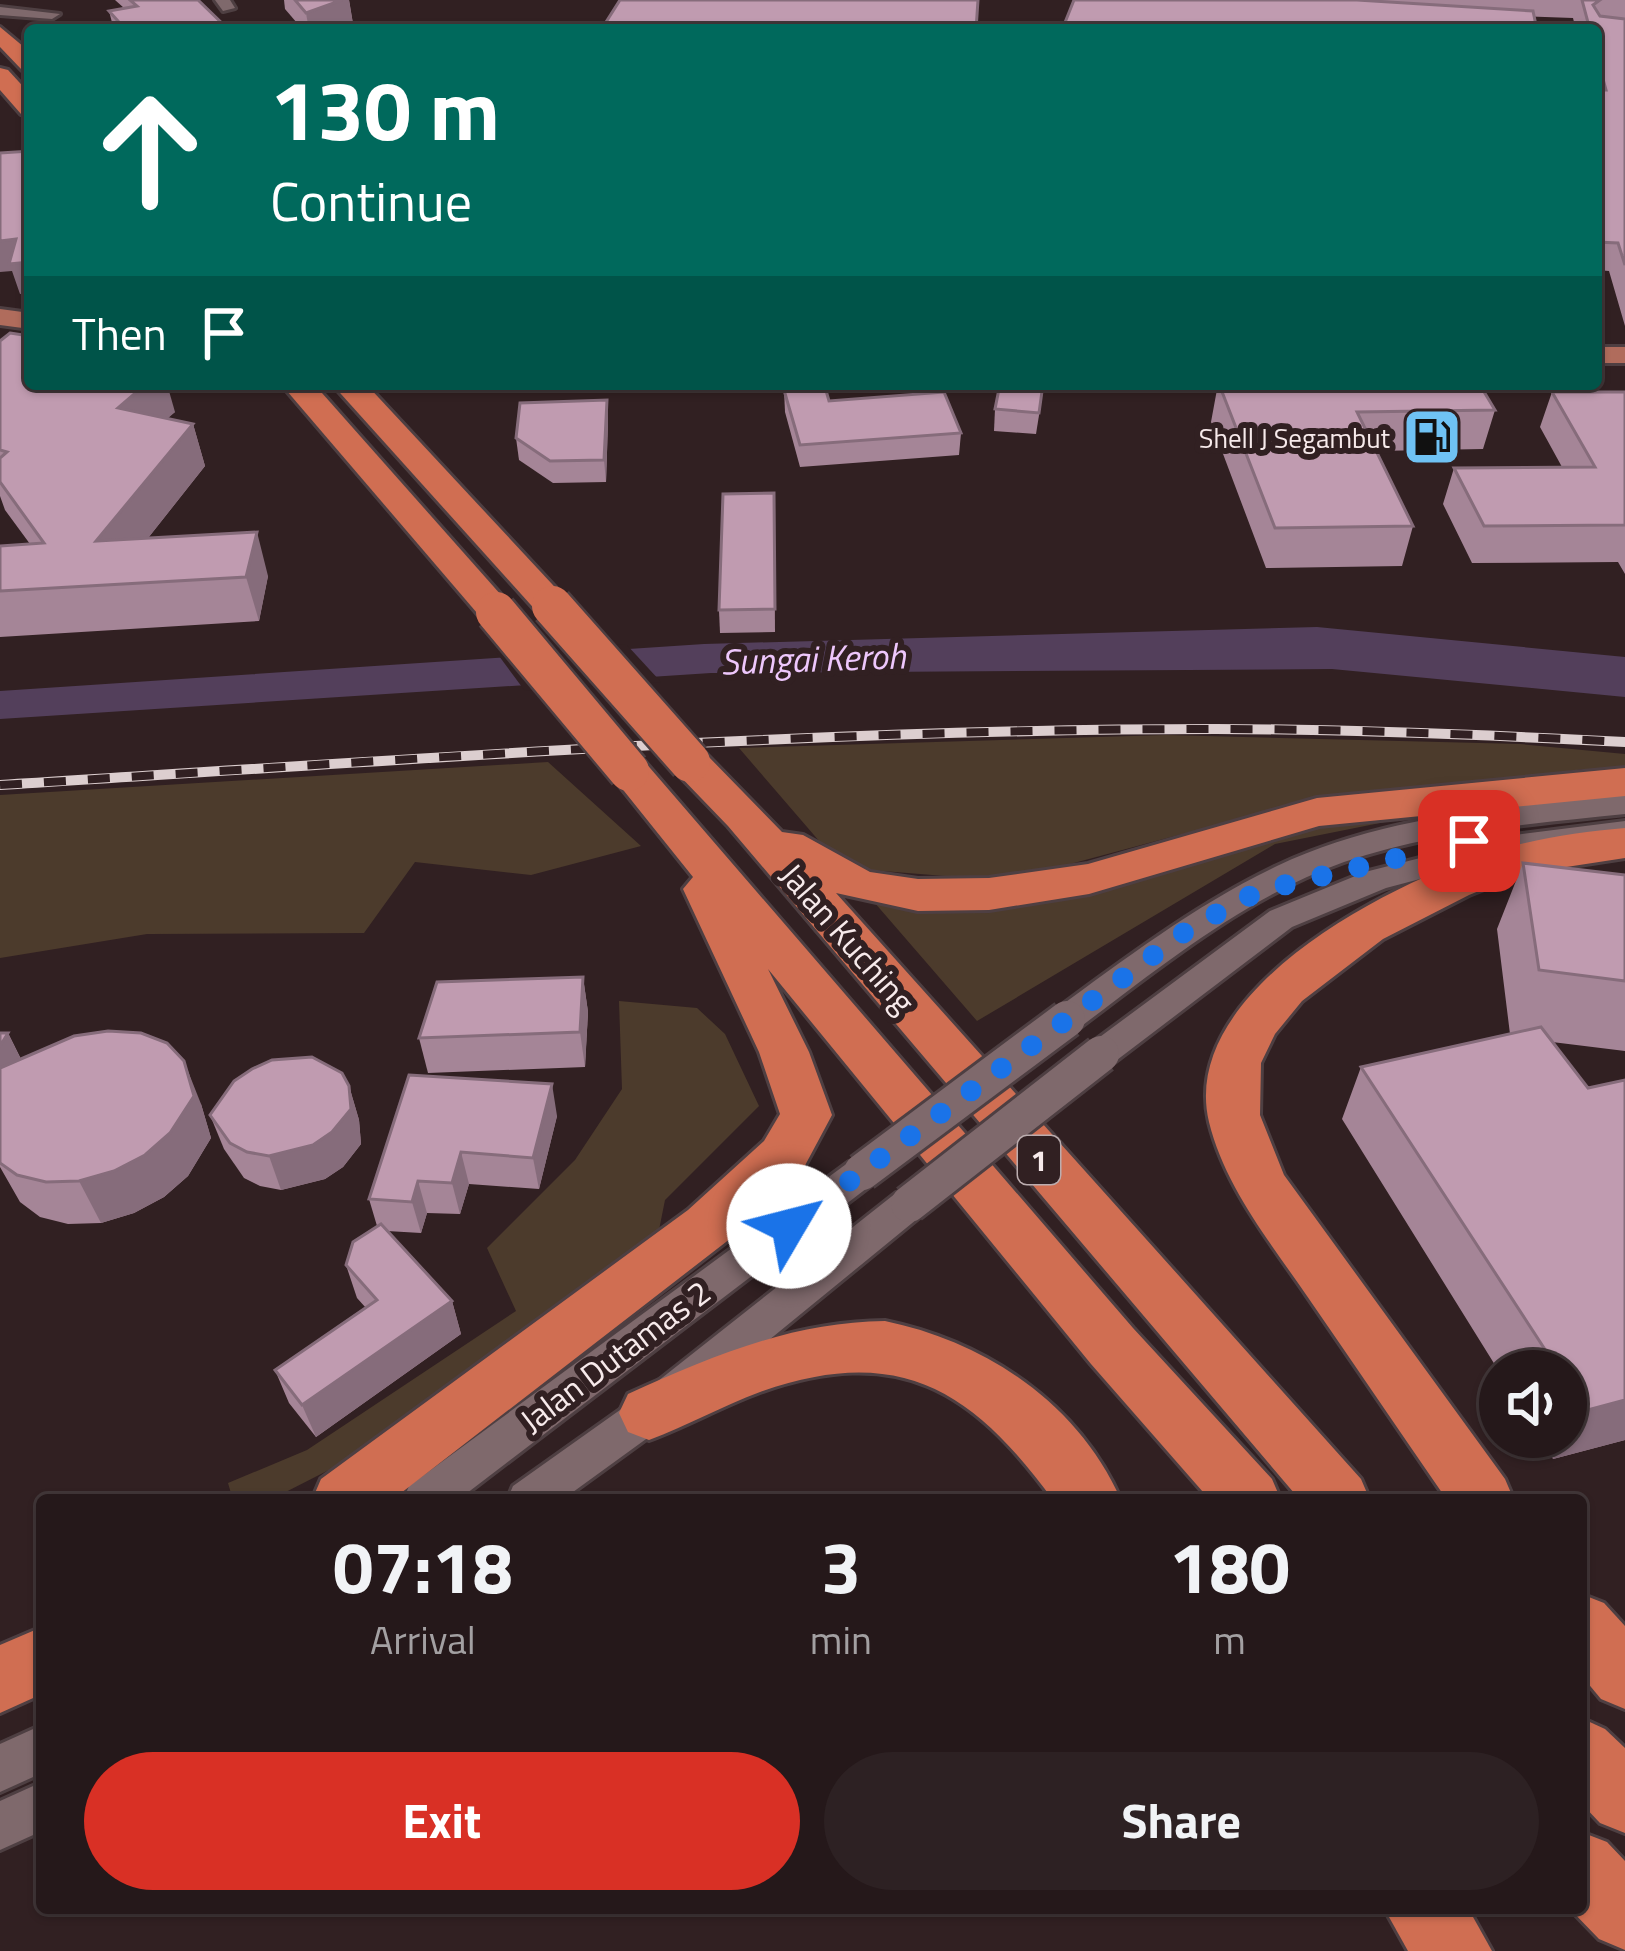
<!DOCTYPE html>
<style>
body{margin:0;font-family:"Titillium Web",sans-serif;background:#2d2123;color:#f1f3f6;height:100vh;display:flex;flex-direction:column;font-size:45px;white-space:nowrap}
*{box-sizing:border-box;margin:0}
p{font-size:39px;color:#a3a0a2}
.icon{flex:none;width:66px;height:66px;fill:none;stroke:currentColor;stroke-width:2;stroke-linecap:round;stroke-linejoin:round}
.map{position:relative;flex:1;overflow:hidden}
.side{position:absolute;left:36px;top:1494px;width:1551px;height:420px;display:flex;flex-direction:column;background:#25181a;border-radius:12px;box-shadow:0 3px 9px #0004,0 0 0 3px #423739}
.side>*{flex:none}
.banner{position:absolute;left:24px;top:24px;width:1578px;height:366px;border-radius:12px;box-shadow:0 3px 9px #0004,0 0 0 3px #423739;background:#00695c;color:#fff;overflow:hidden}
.fabs{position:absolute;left:1479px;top:1350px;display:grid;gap:24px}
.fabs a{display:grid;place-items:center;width:108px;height:108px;border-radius:50%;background:#25181a;box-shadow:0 3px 9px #0004,0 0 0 3px #423739;font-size:60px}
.pin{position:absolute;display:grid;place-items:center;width:102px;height:102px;color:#fff;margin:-51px;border-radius:24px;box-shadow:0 6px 18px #0006}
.me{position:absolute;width:132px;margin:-66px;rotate:53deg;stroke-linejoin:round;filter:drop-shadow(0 0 9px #0008)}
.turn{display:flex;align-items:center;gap:42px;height:252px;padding:0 48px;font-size:54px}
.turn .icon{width:156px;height:156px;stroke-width:2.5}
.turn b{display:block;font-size:84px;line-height:102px}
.then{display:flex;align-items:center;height:114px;padding:0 48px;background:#0003;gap:24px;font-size:45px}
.eta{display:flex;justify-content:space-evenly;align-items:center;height:204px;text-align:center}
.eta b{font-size:72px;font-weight:700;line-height:84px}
.cta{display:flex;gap:24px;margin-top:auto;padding:24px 48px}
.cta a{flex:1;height:138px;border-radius:72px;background:#d93025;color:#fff;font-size:48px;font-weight:700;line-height:138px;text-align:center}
.cta a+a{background:#2d2123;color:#f1f3f6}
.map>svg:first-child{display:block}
.green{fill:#4c3b2c}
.water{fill:#533f5b}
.pier{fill:#312022}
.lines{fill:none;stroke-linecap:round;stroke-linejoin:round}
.minor-casing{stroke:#4e3f42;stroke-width:6}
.major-casing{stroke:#4e3f42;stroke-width:6}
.highway-casing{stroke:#4e3f42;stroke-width:6}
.minor{fill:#7f696c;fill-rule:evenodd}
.major{fill:#b06c5c;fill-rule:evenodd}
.highway{fill:#d06e52;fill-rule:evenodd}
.rail-casing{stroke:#dccecf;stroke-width:10}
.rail{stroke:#312022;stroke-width:8;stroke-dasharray:22;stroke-linecap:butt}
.minor-bridge-casing{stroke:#4e3f42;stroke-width:42;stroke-linecap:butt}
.highway-bridge-casing{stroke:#4e3f42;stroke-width:45;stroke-linecap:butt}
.minor-bridge{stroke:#7f696c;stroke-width:36}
.highway-bridge{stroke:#d06e52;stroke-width:40}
.wall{fill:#a58597}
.shaded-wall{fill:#866c7b}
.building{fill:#c09bb0;stroke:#866c7b;stroke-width:3}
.route{stroke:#1a73e8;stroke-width:21;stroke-dasharray:0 37.8}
.labels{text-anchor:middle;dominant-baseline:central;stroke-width:12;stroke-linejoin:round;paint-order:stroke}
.far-poi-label{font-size:27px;fill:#f7eaeb;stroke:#312022;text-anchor:end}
.shield{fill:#312022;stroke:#bcadaf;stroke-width:3}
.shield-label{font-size:30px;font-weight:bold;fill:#f7eaeb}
.street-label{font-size:33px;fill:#f7eaeb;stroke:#312022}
.water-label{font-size:36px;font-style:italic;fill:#eec7fc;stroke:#312022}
</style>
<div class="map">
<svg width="1625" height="1951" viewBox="0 0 1625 1951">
<rect width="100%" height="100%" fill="#312022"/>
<g class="green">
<polygon points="1166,735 1520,744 1625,754 1625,773 1585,769 1279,808 1007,881 870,870 826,849 739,748"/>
<polygon points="548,762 641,846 531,875 415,862 364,933 147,934 0,958 0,795"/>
<polygon points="1430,813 1275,844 977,1021 874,902 1006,903 1314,819"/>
<polygon points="619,1001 697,1008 725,1034 759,1106 665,1200 657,1240 370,1449 270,1500 233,1500 228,1483 307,1450 516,1311 487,1248 575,1160 622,1089"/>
</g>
<polygon class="water" points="1317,627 1625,657 1625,697 1332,669 711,673 0,719 0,691 704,644"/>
<polygon class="pier" points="626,644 661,682 525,691 496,652"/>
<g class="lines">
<defs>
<g id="minor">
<polygon points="215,0 230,0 235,8 223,11"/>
<polygon points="0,7 60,14 52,19 0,15"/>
<polygon points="1488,22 1563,25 1571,30 1493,30 1485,25"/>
<path d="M1625,794V814C1531,824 1434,831 1344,862C1246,897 1161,966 1079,1028L1067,1031L1055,1028L1050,1019L1055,1010C1126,958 1197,904 1277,866C1385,815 1508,807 1625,794Z"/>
<polygon points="1625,821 1625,841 1507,856 1386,888 1292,927 1113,1063 1101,1067 1089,1063 1084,1054 1089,1045 1270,911 1365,872 1507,836"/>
<polygon points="862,1157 875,1162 880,1172 875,1182 458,1500 403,1500 409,1486 849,1162"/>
<polygon points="909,1189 922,1193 928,1204 922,1215 664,1426 562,1500 507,1500 513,1486 634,1400 896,1193"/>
<polygon points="42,1725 42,1773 0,1792 0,1744"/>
<polygon points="42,1782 42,1831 0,1850 0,1801"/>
</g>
<g id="major">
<polygon points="0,309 30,313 30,329 0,325"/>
<rect x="1596" y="347" width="29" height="16"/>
</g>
<g id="highway">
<polygon points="0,27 30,52 30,72 22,70 0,47"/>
<polygon points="0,68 8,70 30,94 30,116 21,114 0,90"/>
<polygon points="281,384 314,384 509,604 515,612 509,620 483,620"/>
<polygon points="332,384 366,384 565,598 571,606 565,614 539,614"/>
<polygon points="690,749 705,753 782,832 803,835 870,872 918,879 989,878 1088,864 1317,798 1625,768 1625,796 1319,826 1089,894 989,910 918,911 836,893 1361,1479 1370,1500 1300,1500 728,826 675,771 669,762 675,753"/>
<polygon points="629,758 644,761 1133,1328 1272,1479 1281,1500 1210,1500 1091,1364 768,969 809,1052 832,1115 802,1171 726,1242 392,1500 312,1500 321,1479 688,1210 764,1141 780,1114 759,1052 683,889 693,877 608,771 614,761"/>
<path d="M1625,828V858L1521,874L1469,895L1383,939L1302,1001L1275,1034L1261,1063L1260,1115L1284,1175L1505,1479L1514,1500H1447C1400,1432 1354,1364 1307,1296C1270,1242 1225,1187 1209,1122C1178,991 1390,883 1490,852C1534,839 1579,832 1625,828Z"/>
<path d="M885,1321C986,1342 1078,1403 1121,1500H1053C972,1389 898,1343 760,1392C722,1406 687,1426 649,1440L628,1432L619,1413L628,1394C712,1356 792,1322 885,1321Z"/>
<polygon points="1581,1594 1604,1603 1625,1626 1625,1709 1601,1699 1581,1675"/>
<polygon points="42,1627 42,1694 0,1713 0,1645"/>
<polygon points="1581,1718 1605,1729 1625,1748 1625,1833 1600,1823 1581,1803"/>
<polygon points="1581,1832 1607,1842 1625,1861 1625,1950 1599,1939 1569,1908 1581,1908"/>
<polygon points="1384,1908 1468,1908 1492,1951 1408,1951"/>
</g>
</defs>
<use href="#minor" class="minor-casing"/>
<use href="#major" class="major-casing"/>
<use href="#highway" class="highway-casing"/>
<use href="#minor" class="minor"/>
<use href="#major" class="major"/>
<use href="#highway" class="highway"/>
<defs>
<path id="rail" d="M0,785C405,760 810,729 1216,729C1353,729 1489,735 1625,742"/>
</defs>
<use href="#rail" class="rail-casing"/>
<use href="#rail" class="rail"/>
<defs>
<g id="minor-bridge">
<polyline points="862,1172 1067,1019"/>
<polyline points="909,1204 1101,1054"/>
</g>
<g id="highway-bridge">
<polyline points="552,606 690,762"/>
<polyline points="496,612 629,771"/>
</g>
</defs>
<use href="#minor-bridge" class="minor-bridge-casing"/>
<use href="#highway-bridge" class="highway-bridge-casing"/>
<use href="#minor-bridge" class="minor-bridge"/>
<use href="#highway-bridge" class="highway-bridge"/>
</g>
<g class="wall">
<polygon points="115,0 198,0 229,30 114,30 109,11 124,8"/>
<polygon points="284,0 349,0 353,24 337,30 303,30 285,9"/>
<polygon points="1074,0 1625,0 1625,326 1609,271 1596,270 1596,30 1576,30 1573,18"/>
<polygon points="0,341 175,412 167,418 193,424 205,466 148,538 268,576 259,621 0,637 0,546 30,544 5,510 0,496"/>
<polygon points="1044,384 1036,434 994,431 995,409"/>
<polygon points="1218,384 1345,388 1495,410 1483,449 1376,451 1413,526 1402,566 1266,568 1211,422"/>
<polygon points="784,390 961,433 959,455 800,467 785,412"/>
<polygon points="1552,392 1625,392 1625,574 1618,562 1472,563 1443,504 1454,468 1562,467 1540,427"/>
<polygon points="607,400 608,422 606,482 553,483 519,460 516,438"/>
<polygon points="774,493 775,632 720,633 719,610"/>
<polygon points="1523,863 1625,875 1625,1051 1552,1042 1588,1088 1625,1080 1625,1440 1553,1459 1540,1437 1566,1437 1566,1371 1500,1371 1500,1373 1342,1119 1361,1067 1510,1034 1497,929"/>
<polygon points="583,977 588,1012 585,1067 428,1073 419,1038"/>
<polygon points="0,1033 8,1033 21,1059 201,1104 211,1138 188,1176 164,1197 134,1213 101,1223 68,1224 40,1217 20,1202 0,1167"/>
<polygon points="409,1075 557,1116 539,1189 469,1184 460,1214 427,1213 421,1233 387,1231 452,1301 461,1334 316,1437 289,1403 275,1370 366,1308 357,1298 346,1265 377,1226 369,1199"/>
<polygon points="349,1086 359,1120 361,1144 343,1167 325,1179 281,1190 260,1186 244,1178 224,1149 210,1115"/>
</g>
<g class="shaded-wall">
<polygon points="342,0 349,0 353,24 337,30 309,30 306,13"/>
<polygon points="16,239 30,262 30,293 20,294 12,271 0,272 0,241"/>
<polygon points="146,384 167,384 175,412 131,451 118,408"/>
<polygon points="607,400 608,422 606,482 604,460"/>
<polygon points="193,424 205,466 111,585 96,541"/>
<polygon points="257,532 268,576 259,621 246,577"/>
<polygon points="583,977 588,1012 585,1067 580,1032"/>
<polygon points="8,1033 29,1076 0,1108 0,1046"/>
<polygon points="184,1061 201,1104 211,1138 188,1176 164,1197 134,1213 101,1223 79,1181"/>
<polygon points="552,1084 557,1116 539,1189 533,1158"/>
<polygon points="349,1086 359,1120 361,1144 343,1167 325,1179 281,1190 269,1156"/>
<polygon points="461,1152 469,1184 460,1214 452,1183"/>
<polygon points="418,1181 427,1213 421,1233 412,1202"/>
<polygon points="452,1301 461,1334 316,1437 302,1405"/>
<polygon points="1625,1400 1625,1440 1553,1459 1584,1411"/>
</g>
<g class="building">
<polygon points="130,0 198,0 229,30 126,30 109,11 137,6"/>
<polygon points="295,0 342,0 306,13"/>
<polygon points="620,0 978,0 976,30 601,30"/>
<polygon points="1074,0 1357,0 1533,11 1537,30 1062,30"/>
<polygon points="1582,0 1600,0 1593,5 1600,16 1625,19 1625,265 1618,243 1596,242 1596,90 1606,90 1596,53 1596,30 1590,30"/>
<polygon points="30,151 30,262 9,264 16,239 0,241 0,153"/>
<polygon points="10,333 30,336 30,384 146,384 118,408 193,424 96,541 257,532 246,577 0,591 0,546 44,543 0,482 0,458 7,452 0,450 0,341"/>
<polygon points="1000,384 1043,384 1039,413 995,409"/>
<polygon points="1219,384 1343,384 1345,388 1480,385 1495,410 1357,412 1413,526 1275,528"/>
<polygon points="825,387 829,401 944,392 961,433 800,445 784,390"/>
<polygon points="1552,392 1625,392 1625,525 1484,526 1454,468 1595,467"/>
<polygon points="607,400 604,460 550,461 516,438 520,403"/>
<polygon points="774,493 775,609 719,610 723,494"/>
<polygon points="1523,863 1625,875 1625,981 1539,970"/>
<polygon points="583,977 580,1032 419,1038 437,982"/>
<polygon points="1541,1027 1588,1088 1625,1080 1625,1400 1584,1411 1566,1382 1566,1371 1559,1371 1361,1067"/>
<polygon points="108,1031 141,1033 167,1043 184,1061 194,1096 170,1133 145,1155 114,1171 79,1181 46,1182 17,1175 0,1163 0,1068 74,1036"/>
<polygon points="0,1033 8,1033 0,1046"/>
<polygon points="312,1057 342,1073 349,1086 351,1109 332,1132 313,1145 269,1156 247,1152 230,1143 210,1115 234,1081 252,1069 272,1060"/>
<polygon points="409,1075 552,1084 533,1158 461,1152 452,1183 418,1181 412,1202 369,1199"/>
<polygon points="381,1224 452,1301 302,1405 275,1370 377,1300 346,1265 353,1242"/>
</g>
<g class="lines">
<polyline class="route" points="789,1226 1190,928 1259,891 1469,841"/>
</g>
<defs>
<symbol id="fuel-square" viewBox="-11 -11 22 22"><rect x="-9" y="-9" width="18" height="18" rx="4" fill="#6fc2f4" stroke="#312022"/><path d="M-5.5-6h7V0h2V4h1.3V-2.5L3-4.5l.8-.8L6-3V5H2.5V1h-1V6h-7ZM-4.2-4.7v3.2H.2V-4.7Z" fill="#111"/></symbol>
</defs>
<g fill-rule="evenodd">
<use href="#fuel-square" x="1399" y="404" width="66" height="66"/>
</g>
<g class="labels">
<g class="far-poi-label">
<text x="1390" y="437">Shell J Segambut</text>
</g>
<rect class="shield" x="1018" y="1136" width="42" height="48" rx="9"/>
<g class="shield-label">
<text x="1039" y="1160">1</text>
</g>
<g class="street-label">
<text transform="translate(848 938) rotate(49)">Jalan Kuching</text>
<text transform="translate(615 1356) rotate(-37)">Jalan Dutamas 2</text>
</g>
<g class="water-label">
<text transform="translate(813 658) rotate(-2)">Sungai Keroh</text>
</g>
</g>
</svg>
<div class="fabs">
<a><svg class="icon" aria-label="sound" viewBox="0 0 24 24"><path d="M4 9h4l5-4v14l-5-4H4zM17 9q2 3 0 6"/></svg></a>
</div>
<div class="pin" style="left:1469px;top:841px;background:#d93025"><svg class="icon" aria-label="arrive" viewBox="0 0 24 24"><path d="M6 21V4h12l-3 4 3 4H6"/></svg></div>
<svg class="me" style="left:789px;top:1226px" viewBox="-20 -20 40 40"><circle r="19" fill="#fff"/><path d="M0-13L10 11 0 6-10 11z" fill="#1a73e8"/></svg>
<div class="banner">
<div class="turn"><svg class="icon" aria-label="ahead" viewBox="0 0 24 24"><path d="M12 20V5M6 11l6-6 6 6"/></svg><div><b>130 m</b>Continue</div></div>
<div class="then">Then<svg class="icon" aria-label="arrive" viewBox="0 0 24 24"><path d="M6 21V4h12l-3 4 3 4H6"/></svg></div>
</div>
<section class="side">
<div class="eta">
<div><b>07:18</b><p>Arrival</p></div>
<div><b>3</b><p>min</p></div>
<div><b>180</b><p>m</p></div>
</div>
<div class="cta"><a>Exit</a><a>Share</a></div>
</section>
</div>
